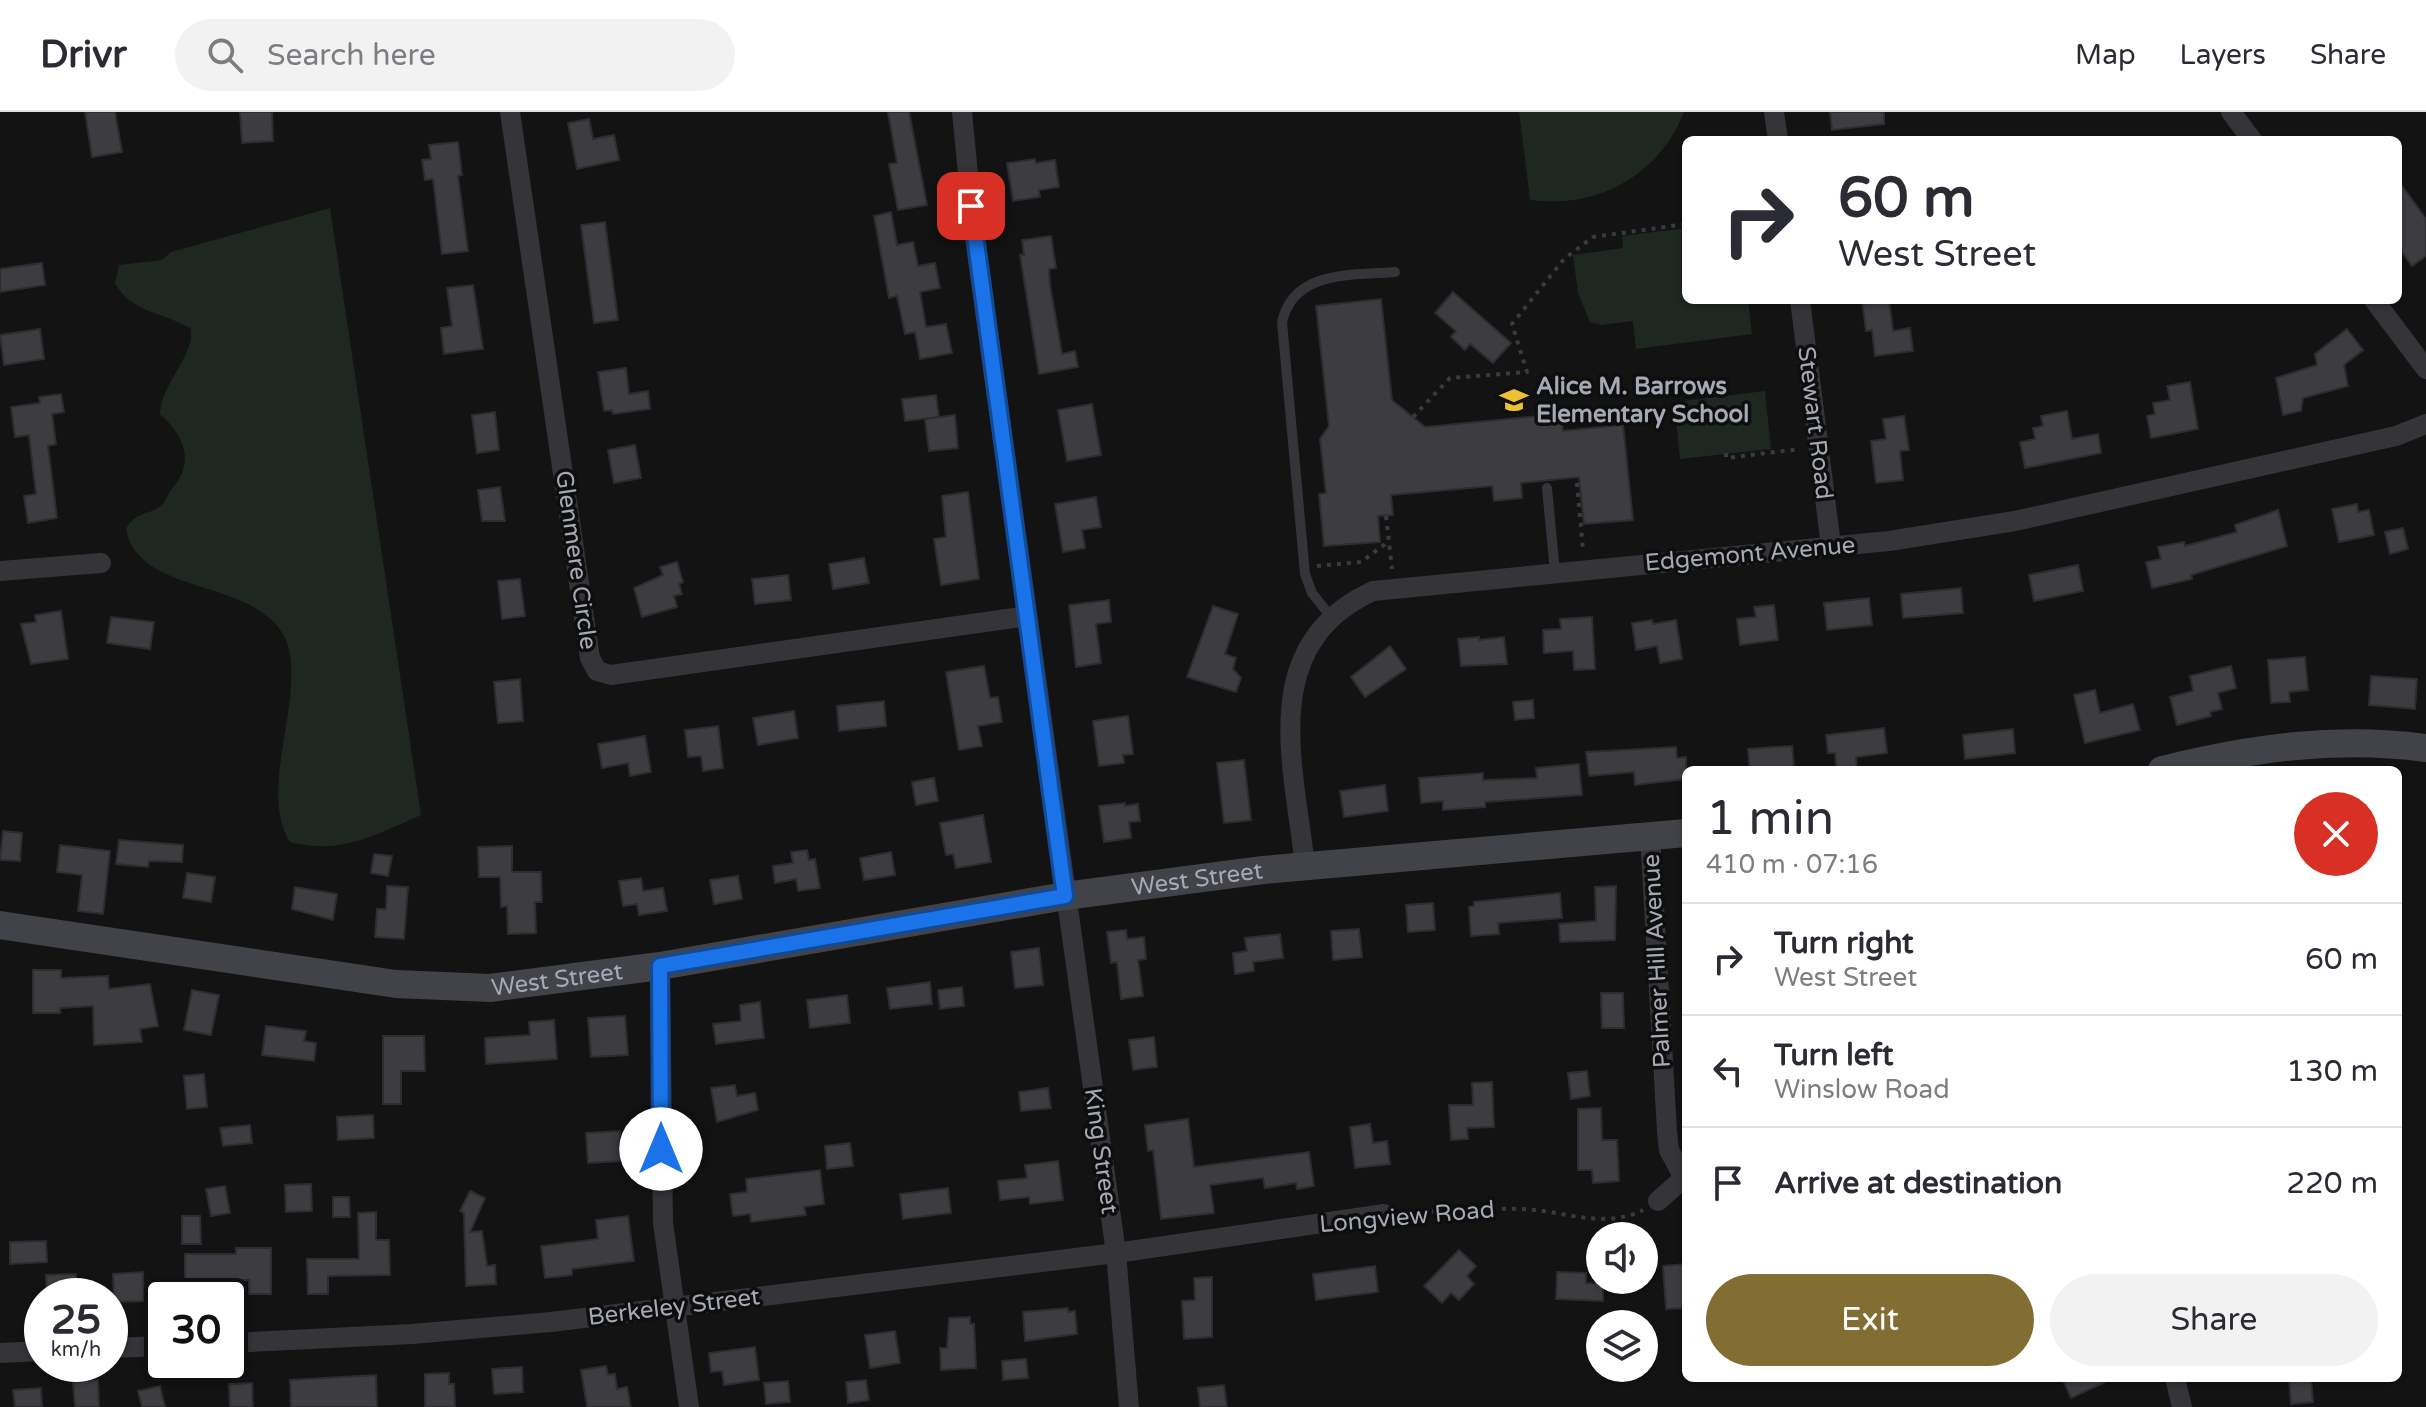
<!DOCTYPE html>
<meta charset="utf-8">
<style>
body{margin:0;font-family:"Varela Round",sans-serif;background:#f2f2f3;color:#2b2b33;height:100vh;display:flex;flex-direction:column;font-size:30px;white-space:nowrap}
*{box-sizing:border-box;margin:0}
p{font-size:26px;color:#7c7c81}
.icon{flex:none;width:44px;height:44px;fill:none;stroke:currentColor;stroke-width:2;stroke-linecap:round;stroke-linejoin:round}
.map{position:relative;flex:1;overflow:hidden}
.drawer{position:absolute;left:1682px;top:654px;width:720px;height:616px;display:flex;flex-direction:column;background:#fff;border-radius:12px;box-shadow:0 2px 6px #0004}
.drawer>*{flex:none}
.hud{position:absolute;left:1682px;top:24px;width:720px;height:168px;border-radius:12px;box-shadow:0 2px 6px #0004;background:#fff;color:#2b2b33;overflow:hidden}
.fabs{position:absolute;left:1586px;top:1110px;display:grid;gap:16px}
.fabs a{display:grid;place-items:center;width:72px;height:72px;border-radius:50%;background:#fff;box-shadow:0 2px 6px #0004;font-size:40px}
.speed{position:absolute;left:24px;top:1166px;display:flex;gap:16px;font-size:40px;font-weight:700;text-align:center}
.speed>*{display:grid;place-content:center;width:104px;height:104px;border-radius:50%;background:#fff;box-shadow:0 2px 6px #0004;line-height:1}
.speed small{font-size:20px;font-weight:400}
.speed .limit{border:4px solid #111;border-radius:12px;background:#fff;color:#111}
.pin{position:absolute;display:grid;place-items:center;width:68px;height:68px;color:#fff;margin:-34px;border-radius:16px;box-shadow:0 4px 12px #0006}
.me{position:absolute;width:88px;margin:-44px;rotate:0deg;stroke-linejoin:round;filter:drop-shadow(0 0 6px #0008)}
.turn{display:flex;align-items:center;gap:28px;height:168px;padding:0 24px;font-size:36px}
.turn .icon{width:104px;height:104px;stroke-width:2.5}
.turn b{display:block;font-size:56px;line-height:68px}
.round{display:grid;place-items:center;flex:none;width:84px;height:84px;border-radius:42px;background:#f2f2f3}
.summary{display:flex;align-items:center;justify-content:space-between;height:136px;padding:0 24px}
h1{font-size:48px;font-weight:600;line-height:60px}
.action{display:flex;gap:16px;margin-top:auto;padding:16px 24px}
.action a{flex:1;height:92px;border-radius:48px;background:#826e33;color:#fff;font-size:32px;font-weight:600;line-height:92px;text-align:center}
.action a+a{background:#f2f2f3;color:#2b2b33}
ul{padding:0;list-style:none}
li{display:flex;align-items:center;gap:24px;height:112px;padding:0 24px;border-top:2px solid #e1e1e2}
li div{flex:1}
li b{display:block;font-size:30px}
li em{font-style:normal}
header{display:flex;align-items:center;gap:48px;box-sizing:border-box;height:112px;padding:0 40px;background:#fff;border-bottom:2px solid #e1e1e2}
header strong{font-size:38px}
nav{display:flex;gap:44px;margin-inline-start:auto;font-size:28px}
.search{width:560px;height:72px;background:#f2f2f3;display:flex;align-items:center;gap:20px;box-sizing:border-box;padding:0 28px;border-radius:44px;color:#7c7c81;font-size:30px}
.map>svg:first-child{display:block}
.green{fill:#1f2721}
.building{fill:#3d3d41;stroke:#2d2d30;stroke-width:2}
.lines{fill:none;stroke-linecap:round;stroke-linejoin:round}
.path{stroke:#3a3b40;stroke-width:4;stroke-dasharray:4 6;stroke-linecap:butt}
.service{stroke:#343439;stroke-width:10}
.minor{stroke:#343439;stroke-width:20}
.secondary{stroke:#424349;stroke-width:28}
.route-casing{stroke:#114b97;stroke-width:20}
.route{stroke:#1a73e8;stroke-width:14}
.labels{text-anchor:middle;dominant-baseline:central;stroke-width:7;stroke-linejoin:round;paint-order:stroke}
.poi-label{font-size:24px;font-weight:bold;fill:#a5a8b5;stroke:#0e0e0f;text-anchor:start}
.street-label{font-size:24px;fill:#a5a8b5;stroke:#0e0e0f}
</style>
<header>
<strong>Drivr</strong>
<div class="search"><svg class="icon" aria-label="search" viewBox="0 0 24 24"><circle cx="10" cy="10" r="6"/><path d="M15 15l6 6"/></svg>Search here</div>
<nav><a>Map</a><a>Layers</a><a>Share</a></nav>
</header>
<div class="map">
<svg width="2426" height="1295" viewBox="0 0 2426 1295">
<rect width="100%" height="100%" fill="#131314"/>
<g class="green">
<path d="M1519,0H1684C1659,64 1597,97 1530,88Z"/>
<path d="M330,96L421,703C375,723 341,743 290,730C256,678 309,578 285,526C256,465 138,485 126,417C135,399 149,404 162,393C166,389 168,381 172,377C195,349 185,325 160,302C161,272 195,243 191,217C163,199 132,202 115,171L119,153L162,148L171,140Z"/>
<polygon points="1686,116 1686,188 1748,188 1752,222 1636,237 1633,209 1601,213 1590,210 1578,181 1573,143 1623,136 1622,124"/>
<polygon points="1765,279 1771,337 1680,347 1674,290"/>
</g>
<g class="building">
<polygon points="85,0 115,0 122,40 92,45"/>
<polygon points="240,0 272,0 273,29 242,31"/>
<polygon points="888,0 909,0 927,93 898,98 889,52 897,51"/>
<polygon points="1830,0 1884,0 1884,12 1832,18"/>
<polygon points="589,7 593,27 614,23 619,48 577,57 568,11"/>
<polygon points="458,30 462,63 458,64 468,139 442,142 433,67 425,68 422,48 431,47 429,33"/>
<polygon points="1035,47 1036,51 1055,48 1059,75 1039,78 1040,85 1013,89 1007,51"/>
<polygon points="2398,68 2426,107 2426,144 2412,154 2398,135"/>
<polygon points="891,100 897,133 913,130 918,154 935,151 940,176 920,180 926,215 946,212 952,241 920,247 915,220 905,222 897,184 889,186 874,104"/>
<polygon points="605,110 618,208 594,211 581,113"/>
<polygon points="1051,124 1056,156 1049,157 1050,173 1062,242 1075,239 1078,255 1039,262 1020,143 1024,143 1022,128"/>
<polygon points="42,151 45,173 0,180 0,157"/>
<polygon points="473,173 483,237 444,242 441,216 452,214 447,176"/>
<polygon points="1453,180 1511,231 1493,251 1470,232 1465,238 1451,225 1456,219 1435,201"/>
<polygon points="1381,187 1392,288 1425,315 1561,302 1563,319 1623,313 1633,408 1584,412 1579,365 1521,371 1522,386 1494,389 1492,374 1391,383 1393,403 1378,404 1380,430 1324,434 1319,382 1326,381 1320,327 1329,314 1316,194"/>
<polygon points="1862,188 1889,188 1893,219 1910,216 1913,239 1875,244 1872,218 1866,219"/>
<polygon points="40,217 44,247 4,253 0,223"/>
<polygon points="2347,217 2363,238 2344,253 2348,274 2303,286 2301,299 2283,303 2276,266 2317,253 2315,242"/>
<polygon points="626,256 629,282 648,279 650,297 613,302 612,298 604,299 598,260"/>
<polygon points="2190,270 2198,317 2151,326 2147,304 2155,302 2153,291 2170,288 2167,274"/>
<polygon points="61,282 64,300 52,302 56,332 48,334 57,406 28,411 24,384 36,382 29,323 15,325 11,295 40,291 39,285"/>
<polygon points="936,283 939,305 905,309 902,287"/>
<polygon points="1092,292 1101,343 1067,349 1058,298"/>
<polygon points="2067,299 2072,327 2098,322 2101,341 2025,356 2020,330 2035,327 2033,316 2043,314 2041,304"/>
<polygon points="495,300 499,338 477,341 472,303"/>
<polygon points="955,303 958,336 929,339 925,307"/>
<polygon points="1904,304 1909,338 1900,339 1903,368 1876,371 1871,329 1886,327 1883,307"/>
<polygon points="635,333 641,366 614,371 608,338"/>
<polygon points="500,375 505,409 482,409 478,378"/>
<polygon points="968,380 979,467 941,473 934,427 946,425 942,384"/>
<polygon points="1096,385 1101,415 1082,418 1085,436 1063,440 1055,392"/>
<polygon points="2357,392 2358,400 2369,398 2374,423 2339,430 2332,397"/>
<polygon points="2278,398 2287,434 2191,463 2192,467 2152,476 2146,450 2161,447 2158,435 2184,430 2185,434 2237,420 2235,413"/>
<polygon points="2403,416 2408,437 2390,442 2385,420"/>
<polygon points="864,446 869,471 833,477 829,452"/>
<polygon points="677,450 683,470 679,472 682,482 674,484 677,495 642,505 634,476 663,463 660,455"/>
<polygon points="2078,453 2083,479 2034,489 2029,463"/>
<polygon points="788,463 791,488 755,492 752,467"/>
<polygon points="520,467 525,504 502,507 498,469"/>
<polygon points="1961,476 1963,501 1903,506 1901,482"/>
<polygon points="1869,486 1872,513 1827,518 1824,491"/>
<polygon points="1109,488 1111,510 1096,512 1101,551 1076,555 1069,493"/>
<polygon points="1774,493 1778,528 1740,533 1737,507 1756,505 1754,495"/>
<polygon points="1213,494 1238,502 1225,542 1236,546 1233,557 1241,566 1236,580 1187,565"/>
<polygon points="61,499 68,547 31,552 21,512 36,510 35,503"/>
<polygon points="111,505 154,510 150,537 107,531"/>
<polygon points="1592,505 1595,557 1574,558 1573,539 1544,541 1543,518 1561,517 1560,507"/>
<polygon points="1652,508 1653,512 1676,508 1682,547 1660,551 1657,534 1636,538 1632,511"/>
<polygon points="1479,525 1479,528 1504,525 1507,552 1461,554 1458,527"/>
<polygon points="1390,534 1406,557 1365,585 1351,565"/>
<polygon points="2305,545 2308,578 2289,580 2290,590 2271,591 2268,548"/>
<polygon points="984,554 990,586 998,585 1002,610 978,614 982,634 959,638 946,560"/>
<polygon points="2231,554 2236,576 2218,581 2222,597 2210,600 2211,604 2177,613 2170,585 2193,579 2190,564"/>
<polygon points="2371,564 2417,567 2415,597 2369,593"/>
<polygon points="520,567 523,609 498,611 494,570"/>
<polygon points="2095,578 2100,601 2133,592 2140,618 2085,631 2074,583"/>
<polygon points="1533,588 1534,606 1515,608 1513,590"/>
<polygon points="884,589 886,614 839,619 837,594"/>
<polygon points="794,599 798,626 758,633 753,606"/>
<polygon points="1128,604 1133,642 1123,643 1124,651 1099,654 1093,609"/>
<polygon points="718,614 723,656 703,659 701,644 688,645 685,618"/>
<polygon points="1884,616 1887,641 1856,645 1857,658 1837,658 1835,641 1828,641 1826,623"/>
<polygon points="2013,617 2015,641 1965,647 1963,623"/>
<polygon points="645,624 651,660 630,664 628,651 602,656 598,632"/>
<polygon points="1792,634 1794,656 1750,658 1748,637"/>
<polygon points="1676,635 1677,646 1686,645 1686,667 1635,673 1634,660 1589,664 1586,640"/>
<polygon points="1244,648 1251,708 1224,711 1217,651"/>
<polygon points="1579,652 1582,683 1485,690 1485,695 1443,698 1443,689 1421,691 1419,666 1483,661 1483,668 1537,666 1536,656"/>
<polygon points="934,666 938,689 916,693 912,670"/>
<polygon points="1385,673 1388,699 1344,705 1340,679"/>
<polygon points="1125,691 1125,694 1138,692 1140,709 1129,710 1131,726 1104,730 1099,694"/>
<polygon points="983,703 991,750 956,756 953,742 946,743 940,711"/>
<polygon points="3,719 22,721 20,749 0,748"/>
<polygon points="119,728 183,733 182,750 149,749 148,755 116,752"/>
<polygon points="60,733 110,739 103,802 78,799 82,763 57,760"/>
<polygon points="512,734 512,760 541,760 542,790 535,790 536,821 508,822 507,794 501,795 500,765 479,765 478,735"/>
<polygon points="807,738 809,748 815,747 820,776 798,779 796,767 775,771 773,754 793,751 791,740"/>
<polygon points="891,740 895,763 864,768 860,746"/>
<polygon points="374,742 392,744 388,764 371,761"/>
<polygon points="187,761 215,765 211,790 183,786"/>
<polygon points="738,764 742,787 714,792 710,768"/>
<polygon points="641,766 643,779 663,776 667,799 639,803 637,792 623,794 619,769"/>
<polygon points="387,774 408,775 404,827 375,825 377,797 386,797"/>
<polygon points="1616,774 1615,828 1560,830 1559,812 1596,809 1595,775"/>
<polygon points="295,775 337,782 333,808 292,797"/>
<polygon points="1560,781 1562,806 1498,811 1499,822 1471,824 1469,795 1474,794 1474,790"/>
<polygon points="1433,791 1435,818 1408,820 1406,793"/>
<polygon points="1359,817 1362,845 1333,848 1331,819"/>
<polygon points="1126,818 1127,827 1144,825 1146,847 1138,848 1143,884 1121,887 1117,850 1111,851 1107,820"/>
<polygon points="1280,822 1283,846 1253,850 1254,859 1235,862 1233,841 1247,839 1245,826"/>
<polygon points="1039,836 1043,873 1015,876 1011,840"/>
<polygon points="33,858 61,858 61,866 108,864 109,877 150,872 158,914 140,917 142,930 94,933 93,894 60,896 60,901 33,901"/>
<polygon points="930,870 932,892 890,897 887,876"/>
<polygon points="962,875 964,894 940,897 938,878"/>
<polygon points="192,878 219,883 211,923 184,918"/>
<polygon points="1601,881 1623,881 1624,916 1602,916"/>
<polygon points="847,883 850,911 810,916 807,888"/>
<polygon points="760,890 764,926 716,932 713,912 741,909 740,893"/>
<polygon points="625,904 628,943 591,945 588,906"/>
<polygon points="554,908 557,947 486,952 485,926 530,923 529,910"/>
<polygon points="266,914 306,919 304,929 316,931 314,949 262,943"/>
<polygon points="383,924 424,924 425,959 401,959 401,992 383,992"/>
<polygon points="1154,925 1157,955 1133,958 1129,928"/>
<polygon points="1587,959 1590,984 1571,987 1568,961"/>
<polygon points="204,962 207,995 187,997 184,964"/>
<polygon points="1492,970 1494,1015 1467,1016 1468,1027 1451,1028 1449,993 1473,993 1472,971"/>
<polygon points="735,973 737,984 755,981 758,998 717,1010 711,976"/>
<polygon points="1048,976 1051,996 1021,999 1019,980"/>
<polygon points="1601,996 1602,1028 1617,1028 1619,1069 1593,1071 1592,1058 1578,1058 1578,997"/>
<polygon points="373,1003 374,1026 338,1028 337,1005"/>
<polygon points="1188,1007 1194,1055 1309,1040 1314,1074 1297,1077 1296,1071 1265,1076 1263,1066 1210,1073 1214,1101 1161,1107 1153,1038 1148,1039 1145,1013"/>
<polygon points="1370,1012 1373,1031 1387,1029 1390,1052 1355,1056 1350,1015"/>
<polygon points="250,1013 252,1031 223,1034 220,1016"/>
<polygon points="620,1019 622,1049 588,1051 586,1021"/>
<polygon points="850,1031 853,1054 827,1057 825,1034"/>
<polygon points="1058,1049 1063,1088 1030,1092 1029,1085 1000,1088 998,1069 1027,1066 1025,1053"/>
<polygon points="820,1058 824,1092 804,1095 806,1103 751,1110 750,1102 733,1104 730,1082 747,1080 746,1067"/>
<polygon points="311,1072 312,1099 286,1100 285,1073"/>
<polygon points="225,1074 230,1101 211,1104 206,1077"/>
<polygon points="948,1076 951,1101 903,1107 900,1082"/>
<polygon points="470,1079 485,1086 470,1120 482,1119 487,1154 495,1153 496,1172 466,1174 464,1101 460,1099"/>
<polygon points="333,1085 349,1085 350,1105 333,1105"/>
<polygon points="376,1100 376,1128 389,1128 390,1163 328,1164 328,1182 308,1182 307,1147 359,1147 358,1101"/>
<polygon points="182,1104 200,1104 201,1132 182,1132"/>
<polygon points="628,1104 634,1149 572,1157 572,1163 545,1166 541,1134 598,1127 596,1108"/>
<polygon points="46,1129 47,1150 10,1152 10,1130"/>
<polygon points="236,1136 271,1136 271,1182 249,1182 249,1168 215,1168 211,1184 193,1184 193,1176 185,1176 185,1142 236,1142"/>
<polygon points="1459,1138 1476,1154 1467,1164 1474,1172 1459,1188 1451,1181 1442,1191 1424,1174"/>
<polygon points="1686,1152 1685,1196 1666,1197 1663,1154"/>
<polygon points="1375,1154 1378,1180 1316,1188 1313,1162"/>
<polygon points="143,1160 144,1189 114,1190 113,1162"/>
<polygon points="1557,1160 1586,1161 1586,1171 1603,1172 1603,1189 1556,1187"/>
<polygon points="76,1162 77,1184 47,1184 46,1163"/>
<polygon points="1212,1165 1212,1225 1184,1227 1182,1189 1195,1188 1194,1166"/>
<polygon points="1068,1196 1068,1200 1075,1199 1077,1222 1025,1229 1023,1200"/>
<polygon points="970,1205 970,1212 974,1212 976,1256 941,1258 940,1236 947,1236 949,1206"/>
<polygon points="895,1219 900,1251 870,1256 865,1223"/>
<polygon points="755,1235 759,1268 724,1273 722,1259 711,1260 709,1241"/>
<polygon points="1026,1247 1028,1266 1003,1268 1002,1249"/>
<polygon points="606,1254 608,1263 615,1262 617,1277 627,1275 631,1295 587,1295 581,1258"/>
<polygon points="522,1255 523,1280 494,1282 492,1257"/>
<polygon points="449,1261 449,1272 454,1272 455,1295 425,1295 425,1262"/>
<polygon points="376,1263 377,1295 291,1295 290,1268"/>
<polygon points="2062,1266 2114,1266 2071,1286"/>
<polygon points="2289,1266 2311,1266 2313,1290 2291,1292"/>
<polygon points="98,1268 99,1295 75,1295 73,1270"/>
<polygon points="866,1268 869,1288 848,1291 846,1270"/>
<polygon points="788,1269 790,1290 766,1292 764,1271"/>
<polygon points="252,1271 253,1295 230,1295 229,1272"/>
<polygon points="1224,1273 1227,1295 1200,1295 1198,1276"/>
<polygon points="160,1274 165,1295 142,1295 138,1279"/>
<polygon points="41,1276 42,1295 15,1295 13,1278"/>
</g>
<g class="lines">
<g class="path">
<polyline points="1413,305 1450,266 1527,260 1512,212 1564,147 1593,125 1686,112"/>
<polyline points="1726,341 1726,346 1800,337"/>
<polyline points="1576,361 1583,438"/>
<polyline points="1386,404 1392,457"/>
<polyline points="1317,454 1361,450 1388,430"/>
<path d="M1402,1101C1442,1099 1481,1096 1521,1097C1563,1098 1602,1118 1643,1098"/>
</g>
<g class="service">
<polyline points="1547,376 1555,460"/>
<path d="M1331,505L1312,481L1305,462L1282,210C1294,157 1353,164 1395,160"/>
</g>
<g class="minor">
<polyline points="510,0 590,546 597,559 611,563 1027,504"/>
<polyline points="962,0 973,112 1116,1141 1129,1295"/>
<polyline points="1774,0 1778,28"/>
<polyline points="2231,0 2252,28"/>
<polyline points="1800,188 1831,434"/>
<polyline points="2374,188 2426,257"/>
<polyline points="0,459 101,451"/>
<polyline points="1650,724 1667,1019 1669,1038 1684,1066"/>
<path d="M1305,754C1294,652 1256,533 1373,479L1889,429L2015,409L2396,324L2426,312"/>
<polyline points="660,854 663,1111 689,1295"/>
<polyline points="1658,1089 1686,1064"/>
<polyline points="230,1231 412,1222 551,1210 1116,1141 1384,1102"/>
<polyline points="110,1236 162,1234"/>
<polyline points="0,1241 42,1239"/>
<polyline points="2175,1266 2182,1295"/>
</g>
<g class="secondary">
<path d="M2162,658C2251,636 2335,624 2426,636"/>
<path id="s1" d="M0,813L396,872L490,876L660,854L1065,784L1263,758L1686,721"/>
</g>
</g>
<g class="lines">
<defs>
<polyline id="route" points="661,1037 660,854 1065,784 971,94"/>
</defs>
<use href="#route" class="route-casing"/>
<use href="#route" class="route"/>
</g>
<defs>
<symbol id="school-bare" viewBox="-9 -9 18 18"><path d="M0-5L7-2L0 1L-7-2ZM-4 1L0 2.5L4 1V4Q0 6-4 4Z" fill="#edc132" stroke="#0e0e0f" stroke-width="2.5" paint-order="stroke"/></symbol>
</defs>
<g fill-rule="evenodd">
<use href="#school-bare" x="1494" y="268" width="40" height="40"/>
</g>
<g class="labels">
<g class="poi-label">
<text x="1536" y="274">Alice M. Barrows<tspan x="1536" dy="28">Elementary School</tspan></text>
</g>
<g class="street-label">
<text transform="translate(1815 311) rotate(83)">Stewart Road</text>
<text transform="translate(1750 442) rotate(-5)">Edgemont Avenue</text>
<text transform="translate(576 448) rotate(82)">Glenmere Circle</text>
<text stroke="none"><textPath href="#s1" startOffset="1210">West Street</textPath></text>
<text transform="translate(1657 849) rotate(-93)">Palmer Hill Avenue</text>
<text stroke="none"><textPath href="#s1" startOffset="562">West Street</textPath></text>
<text transform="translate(1101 1039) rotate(82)">King Street</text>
<text transform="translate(1407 1105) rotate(-5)">Longview Road</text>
<text transform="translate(674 1195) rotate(-7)">Berkeley Street</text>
</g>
</g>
</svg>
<div class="fabs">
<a><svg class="icon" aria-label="sound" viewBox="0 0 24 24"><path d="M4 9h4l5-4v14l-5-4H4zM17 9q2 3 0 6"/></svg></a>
<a><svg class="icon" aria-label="layers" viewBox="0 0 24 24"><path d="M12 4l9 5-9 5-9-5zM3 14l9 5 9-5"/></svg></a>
</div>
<div class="speed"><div>25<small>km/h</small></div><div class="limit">30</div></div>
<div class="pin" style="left:971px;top:94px;background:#d93025"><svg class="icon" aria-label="arrive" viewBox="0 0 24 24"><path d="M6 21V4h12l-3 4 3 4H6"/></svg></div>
<svg class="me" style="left:661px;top:1037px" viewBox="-20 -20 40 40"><circle r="19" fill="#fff"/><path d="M0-13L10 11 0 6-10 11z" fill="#1a73e8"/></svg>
<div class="hud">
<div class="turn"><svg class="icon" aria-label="right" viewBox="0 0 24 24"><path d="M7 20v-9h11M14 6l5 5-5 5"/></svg><div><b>60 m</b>West Street</div></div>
</div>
<section class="drawer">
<div class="summary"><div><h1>1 min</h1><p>410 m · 07:16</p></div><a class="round" style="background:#d93025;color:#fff"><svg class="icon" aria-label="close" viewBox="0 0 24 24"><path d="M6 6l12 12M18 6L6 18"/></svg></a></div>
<ul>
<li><svg class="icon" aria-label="right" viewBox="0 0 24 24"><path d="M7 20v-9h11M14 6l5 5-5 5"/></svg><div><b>Turn right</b><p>West Street</p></div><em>60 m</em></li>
<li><svg class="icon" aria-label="left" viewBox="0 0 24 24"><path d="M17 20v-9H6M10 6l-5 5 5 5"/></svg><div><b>Turn left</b><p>Winslow Road</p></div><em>130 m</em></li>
<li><svg class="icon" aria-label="arrive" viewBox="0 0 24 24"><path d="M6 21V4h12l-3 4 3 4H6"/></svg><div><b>Arrive at destination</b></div><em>220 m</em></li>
</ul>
<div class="action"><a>Exit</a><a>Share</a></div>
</section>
</div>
